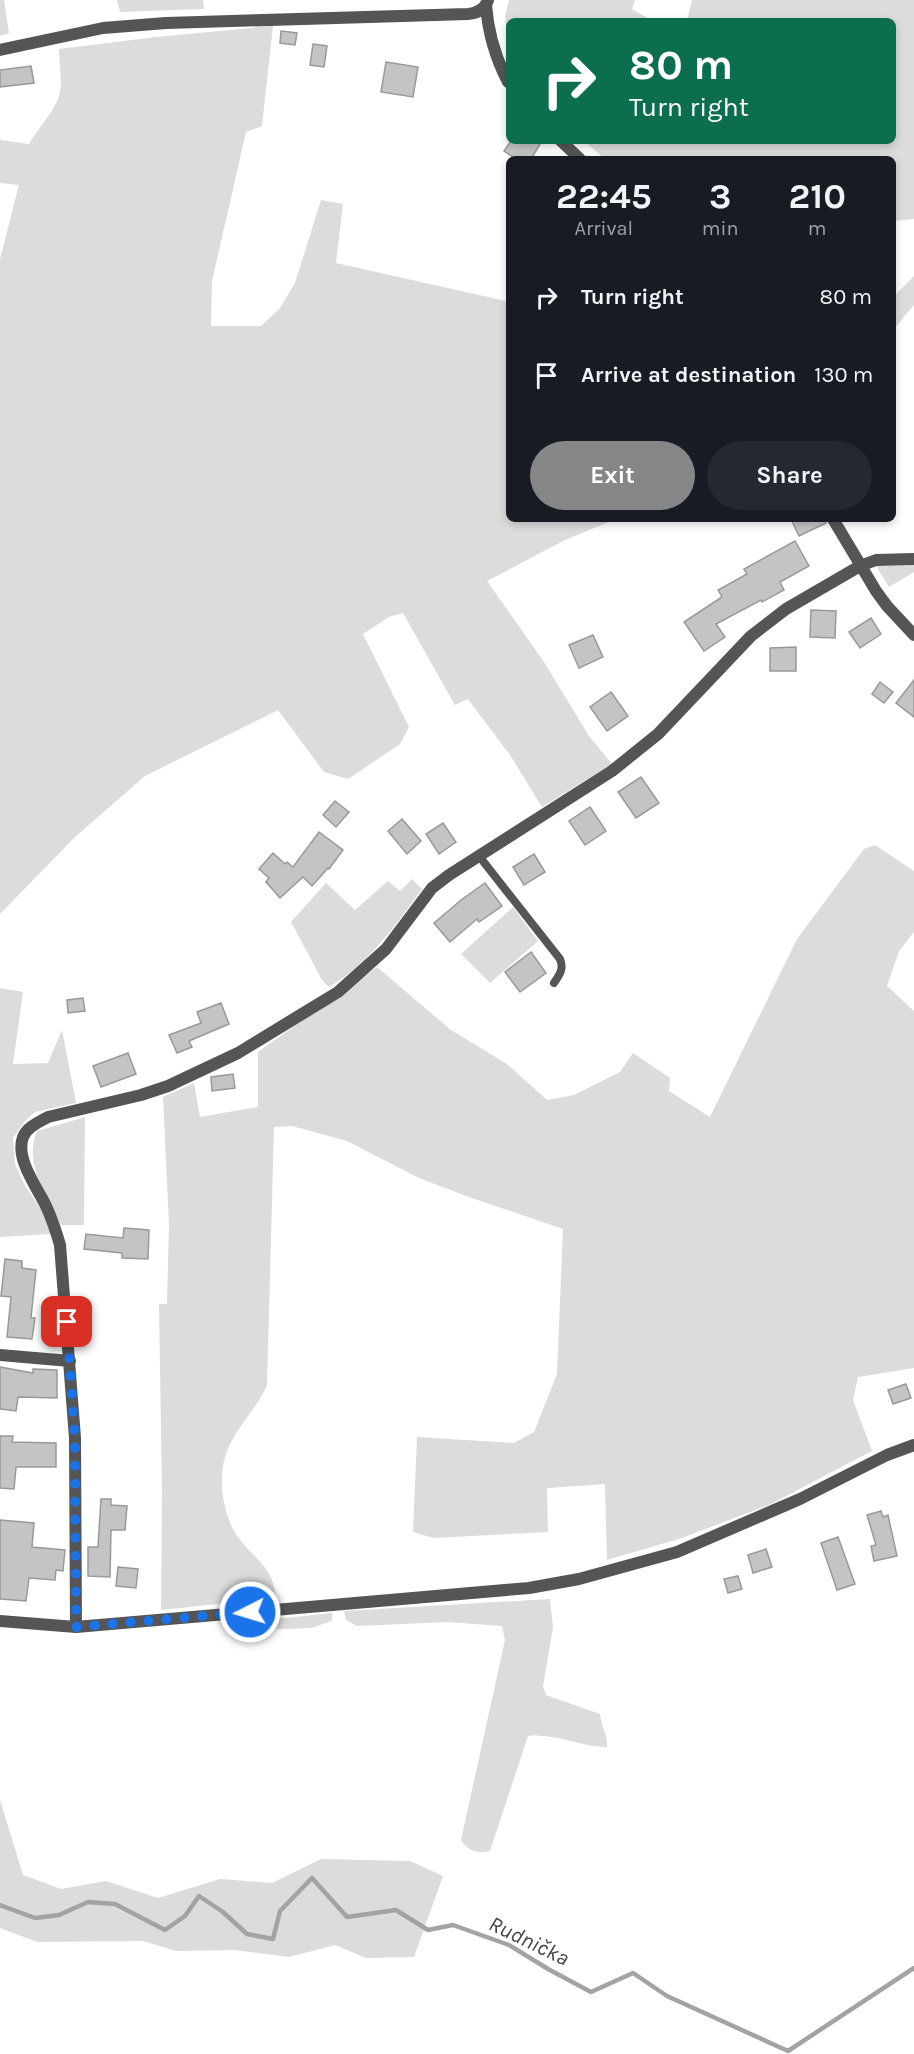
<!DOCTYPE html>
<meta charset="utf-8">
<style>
body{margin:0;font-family:Karla,sans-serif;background:#242831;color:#f1f3f6;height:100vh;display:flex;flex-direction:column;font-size:22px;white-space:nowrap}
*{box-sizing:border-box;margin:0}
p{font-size:20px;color:#9ea1a6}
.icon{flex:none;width:33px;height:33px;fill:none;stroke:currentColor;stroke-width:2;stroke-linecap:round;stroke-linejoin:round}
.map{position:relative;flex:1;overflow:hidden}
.side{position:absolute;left:506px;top:156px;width:390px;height:366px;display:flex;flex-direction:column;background:#171b24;border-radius:9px;box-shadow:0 3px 9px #0003}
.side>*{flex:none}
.hud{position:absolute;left:506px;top:18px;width:390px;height:126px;border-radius:9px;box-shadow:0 3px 9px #0003;background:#0b6e4f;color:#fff;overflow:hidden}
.pin{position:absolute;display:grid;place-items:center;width:51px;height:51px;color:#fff;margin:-26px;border-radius:12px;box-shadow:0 3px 9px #0006}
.me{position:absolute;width:66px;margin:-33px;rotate:265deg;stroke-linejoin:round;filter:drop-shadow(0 0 4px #0008)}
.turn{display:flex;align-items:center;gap:21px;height:126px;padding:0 24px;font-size:27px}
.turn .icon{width:78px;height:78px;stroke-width:2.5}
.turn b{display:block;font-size:42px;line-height:51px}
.eta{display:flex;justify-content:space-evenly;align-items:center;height:102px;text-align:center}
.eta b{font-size:36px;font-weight:700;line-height:42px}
.button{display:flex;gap:12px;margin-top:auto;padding:12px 24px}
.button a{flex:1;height:69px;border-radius:36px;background:#858687;color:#fff;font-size:24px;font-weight:700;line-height:69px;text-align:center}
.button a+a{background:#242831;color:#f1f3f6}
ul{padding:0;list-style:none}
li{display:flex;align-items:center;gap:18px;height:78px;padding:0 24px}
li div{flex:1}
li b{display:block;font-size:22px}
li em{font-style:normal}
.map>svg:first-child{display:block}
.green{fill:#dcdcdc}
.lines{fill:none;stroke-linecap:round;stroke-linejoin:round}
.stream{stroke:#a3a3a3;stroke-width:4.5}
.building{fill:#c4c4c4;stroke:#999;stroke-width:1.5}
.service{stroke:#555;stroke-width:8}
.minor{stroke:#555;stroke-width:12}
.tertiary{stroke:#555;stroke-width:12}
.route{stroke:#1a73e8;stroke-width:10;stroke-dasharray:0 18}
.labels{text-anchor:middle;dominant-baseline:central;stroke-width:6;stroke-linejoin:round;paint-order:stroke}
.water-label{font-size:22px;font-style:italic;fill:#444;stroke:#fff}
</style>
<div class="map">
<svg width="914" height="2054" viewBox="0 0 914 2054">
<rect width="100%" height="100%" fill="#fff"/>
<g class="green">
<polygon points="0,0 4,0 9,33 0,36"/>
<polygon points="117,0 203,0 204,9 120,12"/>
<polygon points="509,0 635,0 632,9 653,21 508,21 508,45 505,16"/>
<polygon points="692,0 914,0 914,219 893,221 892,159 605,159 584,141 892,141 892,21 687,21"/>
<path d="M273,26L262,126L246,132L212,281L211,326H261L280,308L295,283L321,200L343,204L336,263L506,301L508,271V519H616L565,540L487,581L544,662L589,736L612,764L542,807L510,755L468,699L455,705L403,613L389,617L363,634L409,727L400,744L348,779L324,772L278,710L145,776L75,837L0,914V259L19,185L0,183V140L29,144C38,128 54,112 59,96C63,83 59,63 59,49L156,37Z"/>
<polygon points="914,276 914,305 893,330 893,297"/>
<polygon points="914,565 914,572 889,587 876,566"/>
<path d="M875,845L914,871V932L899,951L887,986L914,1011V1368L858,1377L853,1400L872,1451L771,1504L682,1538L607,1560L605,1484L547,1488L548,1532L433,1538L413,1532L417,1437L514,1443L534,1432L557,1374L563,1229L466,1196L419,1178L347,1141L292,1126L274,1127L267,1385C256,1411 233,1430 225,1457C218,1481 223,1516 238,1537C255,1561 273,1565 276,1598L161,1610L162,1495L159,1304H167L169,1225L163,1097L194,1083L200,1117L258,1107V1052L377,967L451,1030L507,1064L547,1100L574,1095L620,1072L633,1053L670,1078L669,1091L710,1117L797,939L864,849Z"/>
<path d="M412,879L422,889C396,925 368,964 329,987L322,980L291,922L326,883L355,910L388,881L400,891Z"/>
<polygon points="513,907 538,941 490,983 461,954"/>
<polygon points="0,988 23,992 13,1064 48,1063 62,1030 76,1103 35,1112 25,1121 13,1138 15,1164 25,1186 41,1209 51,1234 0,1237"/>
<path d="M85,1117L84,1225H61C47,1196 23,1164 37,1131Z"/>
<path d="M550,1599L553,1627L543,1686L546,1695L600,1714C601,1726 608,1735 607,1747C580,1747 554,1733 528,1736L490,1851C478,1854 468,1851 461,1840L505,1640L502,1626L447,1622L357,1626L346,1620L344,1611Z"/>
<polygon points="332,1613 332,1621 311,1628 256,1630 251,1629 248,1622"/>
<polygon points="0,1800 23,1875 61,1889 106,1881 158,1898 220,1879 272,1883 321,1859 410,1861 443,1876 414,1957 366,1958 335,1945 289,1957 234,1950 176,1951 143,1941 37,1942 0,1928"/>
</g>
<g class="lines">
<polyline class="stream" points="0,1905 35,1918 59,1915 88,1902 115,1904 165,1930 185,1916 199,1896 223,1912 247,1934 273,1939 280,1911 312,1878 347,1917 396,1910 428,1930 453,1925 509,1945 548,1969 591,1992 633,1973 667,1996 788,2051 914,1968"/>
</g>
<g class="building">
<polygon points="281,31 297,33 295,45 280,43"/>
<polygon points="313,44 327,46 324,67 310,65"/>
<polygon points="386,62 418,67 413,97 381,92"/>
<polygon points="31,66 34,83 0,87 0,70"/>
<polygon points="511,141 542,141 531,159 516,159 504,151"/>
<polygon points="791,519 825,519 826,523 799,536"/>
<polygon points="795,541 809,566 780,582 784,590 762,602 761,600 716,624 725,637 704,651 684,622 722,597 718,590 747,574 744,569"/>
<polygon points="811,610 836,611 835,638 810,637"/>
<polygon points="871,618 881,634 860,648 849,632"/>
<polygon points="593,635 603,657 579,668 569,645"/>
<polygon points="796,647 796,671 770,671 770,648"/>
<polygon points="914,680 914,717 896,703"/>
<polygon points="880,682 893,692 884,703 872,694"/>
<polygon points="611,692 628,716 607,731 590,707"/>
<polygon points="641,777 659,803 636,818 618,792"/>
<polygon points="335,801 349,812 336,827 323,815"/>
<polygon points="590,807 606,831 585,845 569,821"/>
<polygon points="402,819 421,841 407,854 388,831"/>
<polygon points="443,823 456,842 439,854 426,834"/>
<polygon points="319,832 343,850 329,869 328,868 312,886 303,877 280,898 266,882 269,878 259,869 273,853 285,864 287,862 293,867"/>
<polygon points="534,854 545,872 524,885 513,867"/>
<polygon points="485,883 502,906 479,922 477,919 450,942 434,923 461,900"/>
<polygon points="531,952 546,973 520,992 505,972"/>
<polygon points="83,998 85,1011 68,1013 67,1000"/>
<polygon points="221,1003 229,1024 189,1041 192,1047 177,1053 169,1035 201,1023 197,1012"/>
<polygon points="128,1053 136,1074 101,1087 93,1066"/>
<polygon points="233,1074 235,1088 212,1091 211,1077"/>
<polygon points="124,1228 149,1230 148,1259 122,1258 122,1253 84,1249 86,1234 123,1238"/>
<polygon points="5,1259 22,1261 22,1268 36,1270 31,1318 35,1318 32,1339 7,1337 11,1297 1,1296"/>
<polygon points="0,1367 33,1373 33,1369 57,1370 57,1398 18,1397 16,1411 0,1409"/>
<polygon points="906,1384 911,1398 893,1404 888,1390"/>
<polygon points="0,1436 13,1436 12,1442 56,1443 56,1467 16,1467 14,1489 0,1488"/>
<polygon points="101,1499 111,1499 111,1505 127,1506 125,1530 111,1530 110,1577 88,1576 88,1547 98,1547"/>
<polygon points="881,1511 883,1517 888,1515 897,1556 874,1561 871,1546 876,1545 867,1515"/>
<polygon points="0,1520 34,1523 32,1547 65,1550 63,1571 56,1570 55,1580 29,1578 26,1601 0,1599"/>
<polygon points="838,1537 855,1584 837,1590 821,1543"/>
<polygon points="766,1549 772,1567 753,1573 748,1555"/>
<polygon points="118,1567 138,1569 136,1588 116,1586"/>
<polygon points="738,1576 742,1589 728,1593 724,1579"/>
</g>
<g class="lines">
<path class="service" d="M479,856L560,959C564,969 560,974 554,983"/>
<g class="minor">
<path d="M486,5C488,32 495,57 508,82"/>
<polyline points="561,141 580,159"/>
<polyline points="833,519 876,591 887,606 914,635"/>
<polyline points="0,1355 70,1361"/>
<path d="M76,1627L75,1438L60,1245C56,1231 52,1219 46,1206C37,1187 15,1159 23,1137C27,1127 39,1122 48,1117L141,1095L168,1086L238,1053L338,992L386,949L432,888L449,875L612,771L658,734L751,636L786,609L860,566L876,560L914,559"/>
</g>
<g class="tertiary">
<path d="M0,50L103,28L166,23L468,14C478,13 485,9 488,0"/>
<polyline points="0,1621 76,1627 529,1588 579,1579 677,1552 800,1499 887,1455 914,1445"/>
</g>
</g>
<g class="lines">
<polyline class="route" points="67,1322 75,1438 76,1627 250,1612"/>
</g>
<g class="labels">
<g class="water-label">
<text transform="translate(529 1941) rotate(26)">Rudnička</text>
</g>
</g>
</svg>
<div class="pin" style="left:67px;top:1322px;background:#d93025"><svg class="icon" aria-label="arrive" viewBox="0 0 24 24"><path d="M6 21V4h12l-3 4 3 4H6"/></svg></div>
<svg class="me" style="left:250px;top:1612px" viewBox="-20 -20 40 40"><circle r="17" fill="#1a73e8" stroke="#fff" stroke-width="3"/><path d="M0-11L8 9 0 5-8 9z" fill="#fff"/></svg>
<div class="hud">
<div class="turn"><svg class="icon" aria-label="right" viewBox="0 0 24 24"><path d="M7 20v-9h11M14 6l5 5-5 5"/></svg><div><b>80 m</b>Turn right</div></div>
</div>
<section class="side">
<div class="eta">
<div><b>22:45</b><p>Arrival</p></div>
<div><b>3</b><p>min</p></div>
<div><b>210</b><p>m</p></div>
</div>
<ul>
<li><svg class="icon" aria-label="right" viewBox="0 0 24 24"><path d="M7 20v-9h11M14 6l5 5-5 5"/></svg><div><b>Turn right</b></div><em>80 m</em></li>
<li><svg class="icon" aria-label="arrive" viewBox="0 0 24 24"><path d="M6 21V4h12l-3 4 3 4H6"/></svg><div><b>Arrive at destination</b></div><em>130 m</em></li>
</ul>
<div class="button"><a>Exit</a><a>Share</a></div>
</section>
</div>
